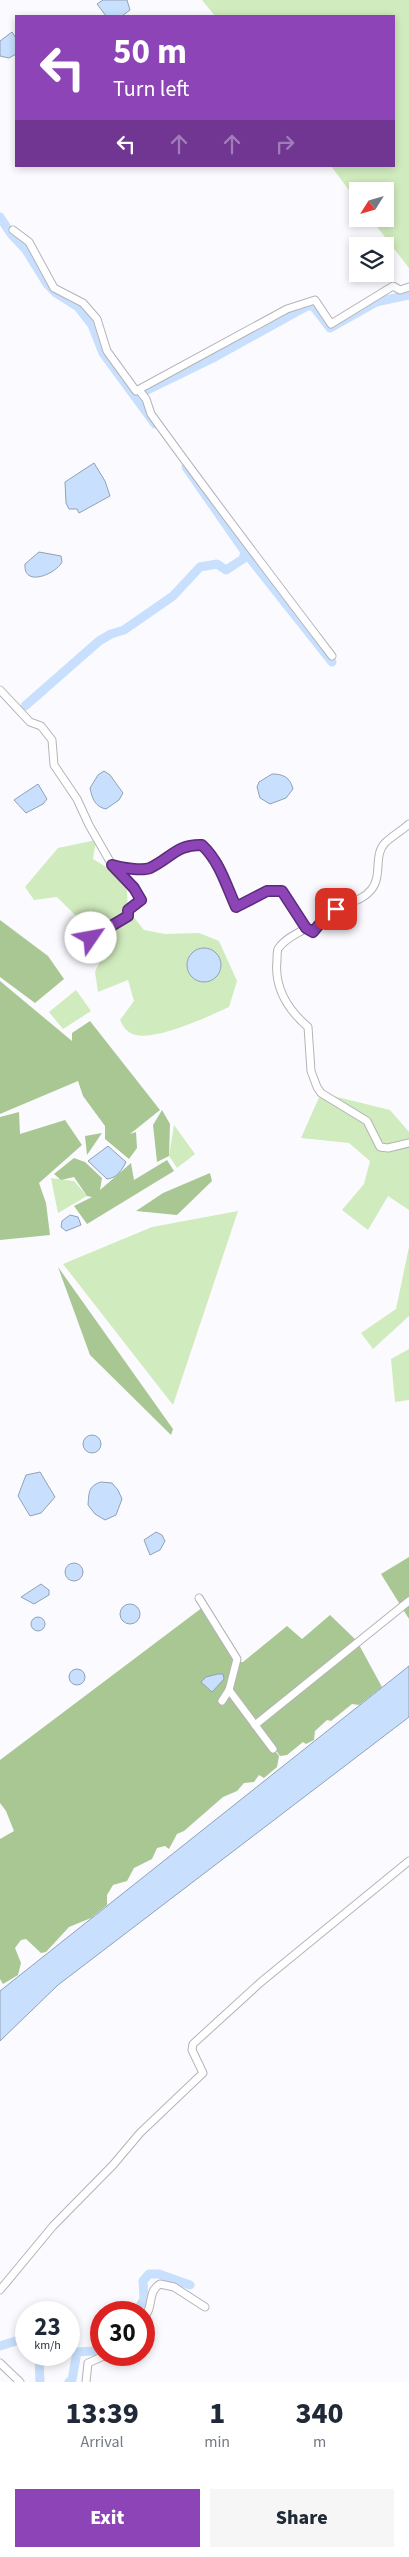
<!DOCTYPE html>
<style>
body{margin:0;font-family:"Source Sans 3",sans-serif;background:#f6f6f7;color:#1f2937;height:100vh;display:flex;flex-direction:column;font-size:19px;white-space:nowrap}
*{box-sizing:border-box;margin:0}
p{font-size:16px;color:#747a83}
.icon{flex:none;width:28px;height:28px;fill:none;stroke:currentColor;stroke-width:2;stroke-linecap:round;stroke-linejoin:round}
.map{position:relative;height:2382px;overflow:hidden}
.sheet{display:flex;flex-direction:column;background:#fff;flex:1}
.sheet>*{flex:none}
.hud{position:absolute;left:15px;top:15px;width:380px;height:152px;border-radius:0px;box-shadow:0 2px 8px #0003;background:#8c44b7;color:#fff;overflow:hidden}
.needle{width:32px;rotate:233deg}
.controls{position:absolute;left:349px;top:182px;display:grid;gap:10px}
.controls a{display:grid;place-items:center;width:45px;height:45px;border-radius:0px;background:#fff;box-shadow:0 2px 8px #0003;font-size:25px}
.speed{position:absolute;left:15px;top:2301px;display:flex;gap:10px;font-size:25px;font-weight:700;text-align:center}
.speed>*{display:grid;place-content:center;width:65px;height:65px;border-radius:50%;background:#fff;box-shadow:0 2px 8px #0003;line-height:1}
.speed small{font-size:12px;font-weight:400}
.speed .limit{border:8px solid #d22;background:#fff;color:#111}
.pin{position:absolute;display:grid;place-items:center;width:42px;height:42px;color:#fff;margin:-21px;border-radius:10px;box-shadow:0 2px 8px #0006}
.me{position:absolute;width:55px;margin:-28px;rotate:57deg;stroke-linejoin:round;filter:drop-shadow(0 0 4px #0008)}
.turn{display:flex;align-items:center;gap:18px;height:105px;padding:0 15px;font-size:22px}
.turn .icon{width:65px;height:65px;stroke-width:2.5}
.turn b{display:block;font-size:35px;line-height:42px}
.lanes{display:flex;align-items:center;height:48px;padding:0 15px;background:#0003;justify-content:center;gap:25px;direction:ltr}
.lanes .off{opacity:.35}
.eta{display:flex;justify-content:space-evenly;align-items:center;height:85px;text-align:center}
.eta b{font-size:30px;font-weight:800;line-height:35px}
.action{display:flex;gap:10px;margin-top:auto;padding:10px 15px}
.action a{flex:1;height:58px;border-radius:0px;background:#8c44b7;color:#fff;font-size:20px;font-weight:800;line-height:58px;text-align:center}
.action a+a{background:#f6f6f7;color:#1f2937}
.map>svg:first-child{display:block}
.green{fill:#d0ebbd}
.forest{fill:#a9c792}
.water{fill:#c8e0fd;stroke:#90a1b6}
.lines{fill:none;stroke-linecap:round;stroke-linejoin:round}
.canal{stroke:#c8e0fd;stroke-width:9}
.street-casing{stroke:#b4b3b9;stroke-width:9}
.street{stroke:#fff;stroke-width:7}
.route-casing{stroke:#5b2c77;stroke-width:12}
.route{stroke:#8c44b7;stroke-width:9}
</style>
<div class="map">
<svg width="409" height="2382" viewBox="0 0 409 2382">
<rect width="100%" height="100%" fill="#fbfbff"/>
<g class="green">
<polygon points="202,0 409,0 409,268 371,219 385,219 385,191 358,191 357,201 331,166 394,166 394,16 215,16"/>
<path d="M96,840L93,859L126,879L128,910L144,930L165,934L199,933L219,941L237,981L229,1007C209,1016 147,1046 129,1032C125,1030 122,1024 120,1020L134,1001L128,980L98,992L95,972L103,954L78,936V918L57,897L34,900L25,887L58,848Z"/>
<polygon points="76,990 91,1011 63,1029 49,1012"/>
<polygon points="321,1093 390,1110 409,1132 409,1210 388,1196 368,1230 342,1210 364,1184 370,1161 349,1143 301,1138"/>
<polygon points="174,1125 195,1154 177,1168 169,1156"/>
<polygon points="51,1178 74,1181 87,1196 58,1213"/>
<polygon points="238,1211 173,1405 63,1264 152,1227"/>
<polygon points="409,1247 409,1316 373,1349 361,1333 396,1309"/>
<polygon points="409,1349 409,1400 395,1402 391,1359"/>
</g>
<g class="forest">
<polygon points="0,920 48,956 64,979 35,1003 0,977"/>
<polygon points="0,981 72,1041 72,1033 90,1021 160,1110 130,1134 136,1132 137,1148 129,1159 105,1139 105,1126 83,1096 78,1081 0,1114"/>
<polygon points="162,1110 170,1124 169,1156 157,1162 153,1125"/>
<polygon points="19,1112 20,1134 65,1120 82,1145 39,1183 46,1203 50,1235 0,1240 0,1117"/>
<polygon points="102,1133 87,1155 85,1136"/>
<polygon points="74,1158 85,1162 102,1178 100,1190 131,1163 134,1180 167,1160 174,1171 87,1224 74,1206 92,1197 87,1196 74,1177 61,1180 54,1174"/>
<polygon points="210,1173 212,1181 177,1215 136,1211 163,1193"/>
<polygon points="58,1267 173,1429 171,1435 90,1355"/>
<polygon points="409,1557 409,1619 381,1574"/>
<polygon points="203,1607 236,1659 229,1693 279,1756 277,1767 264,1778 259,1775 254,1782 244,1783 237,1791 223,1797 184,1831 177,1834 169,1849 165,1846 157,1848 152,1859 134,1868 127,1881 113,1885 107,1895 107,1905 91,1918 69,1927 46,1952 41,1953 26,1939 21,1940 15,1948 21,1963 18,1975 3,1984 0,1979 0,1839 14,1831 6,1811 0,1803 0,1760"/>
<polygon points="330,1615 357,1641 256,1724 230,1690 239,1662 243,1662 287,1626 302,1639"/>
<polygon points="358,1643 382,1687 359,1705 352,1704 331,1721 327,1720 315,1731 314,1740 306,1744 303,1742 287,1755 280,1756 258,1726"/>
</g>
<g class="water">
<polygon points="103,0 127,0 130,10 122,16 106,16 97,4"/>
<polygon points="12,32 16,38 16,54 9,58 0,56 0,41"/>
<polygon points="94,463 105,481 110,496 79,513 77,509 69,509 66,503 65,482"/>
<path d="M39,552L61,556L62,562C56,574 23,588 25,564Z"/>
<path d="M104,771L110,775L123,793L119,800L106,809C95,807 92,798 90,788L98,775Z"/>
<path d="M272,774C283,774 290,777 293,789L286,798L270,804L260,798L257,787L259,782Z"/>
<polygon points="38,784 47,799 43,804 26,813 14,800"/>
<circle cx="204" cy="965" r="17"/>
<path d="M108,1146L126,1162C122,1170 117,1178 107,1179L88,1161Z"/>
<polygon points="70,1215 78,1217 81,1225 66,1231 61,1227 62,1221"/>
<circle cx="92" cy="1444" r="9"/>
<polygon points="40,1472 55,1497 41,1513 30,1516 18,1496 26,1475"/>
<path d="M101,1482L112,1483L118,1490L122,1499L116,1515L105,1520L95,1514L88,1505C89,1493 88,1486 101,1482Z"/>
<polygon points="156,1532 162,1535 165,1541 160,1550 150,1555 144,1540"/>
<circle cx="74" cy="1572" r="9"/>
<polygon points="41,1584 49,1590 49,1595 34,1604 21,1597"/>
<circle cx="130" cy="1614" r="10"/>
<circle cx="38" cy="1624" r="7"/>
<polygon points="409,1666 409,1717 58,1985 0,2041 0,1991"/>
<circle cx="77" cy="1677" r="8"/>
<polygon points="218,1674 223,1674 224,1679 212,1692 201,1682 206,1677"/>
</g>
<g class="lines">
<g class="canal">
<polyline points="0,217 11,234 26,250 47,284 56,293 78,307 92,325 103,353 155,424"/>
<polyline points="135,396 213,358 307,306 313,306 330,328 376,302 409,295"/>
<polyline points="245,552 332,662"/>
<polyline points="25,706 99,641 111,634 124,630 173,596 200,567 217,564 226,570 243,559 245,552 186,467"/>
<polyline points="127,2312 139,2308 144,2299 143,2281 149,2274 159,2274 190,2285"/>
<polyline points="0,2346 26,2338"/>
<polyline points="39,2355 40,2382"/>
<polyline points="69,2382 72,2380 77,2352 94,2351 101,2344"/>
</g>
<defs>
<g id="street">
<polyline points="13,230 29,242 54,288 83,303 97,319 107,351 136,391 287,309 315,300 331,324 393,286 400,290 409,287"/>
<path d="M139,390L146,399L151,414C210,496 271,576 332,656"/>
<polyline points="0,690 30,722 41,726 52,740 54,765 77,799 89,825 112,865 126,869 148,869 188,845 202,845 218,863 236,907 267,891 282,891 306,928"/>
<path d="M409,824C404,829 388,839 385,843C373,855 383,876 371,890C361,902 347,902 335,910C326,915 320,924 313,932L306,928C297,934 284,939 278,949C277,952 277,957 277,960C274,988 287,1009 308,1027L311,1071L317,1087L321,1093L367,1121L380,1147L388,1148L409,1143"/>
<polyline points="91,938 128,916 128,910 141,900 115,867"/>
<polyline points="199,1598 237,1659 229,1690 222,1701"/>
<polyline points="229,1690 273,1749"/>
<polyline points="255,1725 409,1601"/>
<polyline points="0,2290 53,2226 113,2165 140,2133 203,2073 192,2050 193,2044 261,1982 409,1861"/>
<path d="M144,2317C154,2308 147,2291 160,2284L174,2287L205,2307"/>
<polyline points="0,2363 20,2382"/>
<polyline points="86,2382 88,2363 106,2355"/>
</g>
</defs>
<use href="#street" class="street-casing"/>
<use href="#street" class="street"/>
</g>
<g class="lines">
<defs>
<path id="route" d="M91,938L128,916V910L141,900L134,888L112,865C121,868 143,871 150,868C171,858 177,844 202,845C220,862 226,885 236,907L267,891H282L306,928L313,932L327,915L336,909"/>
</defs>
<use href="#route" class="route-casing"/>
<use href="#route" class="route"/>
</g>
</svg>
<div class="controls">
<a><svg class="needle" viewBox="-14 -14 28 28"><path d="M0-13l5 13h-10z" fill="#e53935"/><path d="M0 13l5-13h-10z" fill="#747a83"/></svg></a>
<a><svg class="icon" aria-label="layers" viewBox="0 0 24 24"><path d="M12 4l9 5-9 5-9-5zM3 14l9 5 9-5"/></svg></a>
</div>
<div class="speed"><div>23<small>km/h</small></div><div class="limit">30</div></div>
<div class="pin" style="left:336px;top:909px;background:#d93025"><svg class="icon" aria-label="arrive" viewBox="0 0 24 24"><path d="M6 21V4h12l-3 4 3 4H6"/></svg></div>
<svg class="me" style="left:91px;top:938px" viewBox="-20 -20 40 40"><circle r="19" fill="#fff"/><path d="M0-13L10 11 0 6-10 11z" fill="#8c44b7"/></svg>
<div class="hud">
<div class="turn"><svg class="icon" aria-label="left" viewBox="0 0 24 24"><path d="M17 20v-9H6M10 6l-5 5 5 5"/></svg><div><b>50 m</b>Turn left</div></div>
<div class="lanes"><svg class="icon" aria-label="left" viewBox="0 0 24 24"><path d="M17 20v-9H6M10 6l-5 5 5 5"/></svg><svg class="icon off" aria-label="ahead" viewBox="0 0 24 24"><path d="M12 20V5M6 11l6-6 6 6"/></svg><svg class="icon off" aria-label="ahead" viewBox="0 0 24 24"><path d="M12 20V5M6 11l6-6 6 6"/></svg><svg class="icon off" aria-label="right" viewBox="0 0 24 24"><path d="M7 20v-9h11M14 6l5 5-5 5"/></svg></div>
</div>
</div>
<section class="sheet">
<div class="eta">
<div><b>13:39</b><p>Arrival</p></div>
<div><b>1</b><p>min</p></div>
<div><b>340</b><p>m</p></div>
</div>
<div class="action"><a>Exit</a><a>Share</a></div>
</section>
